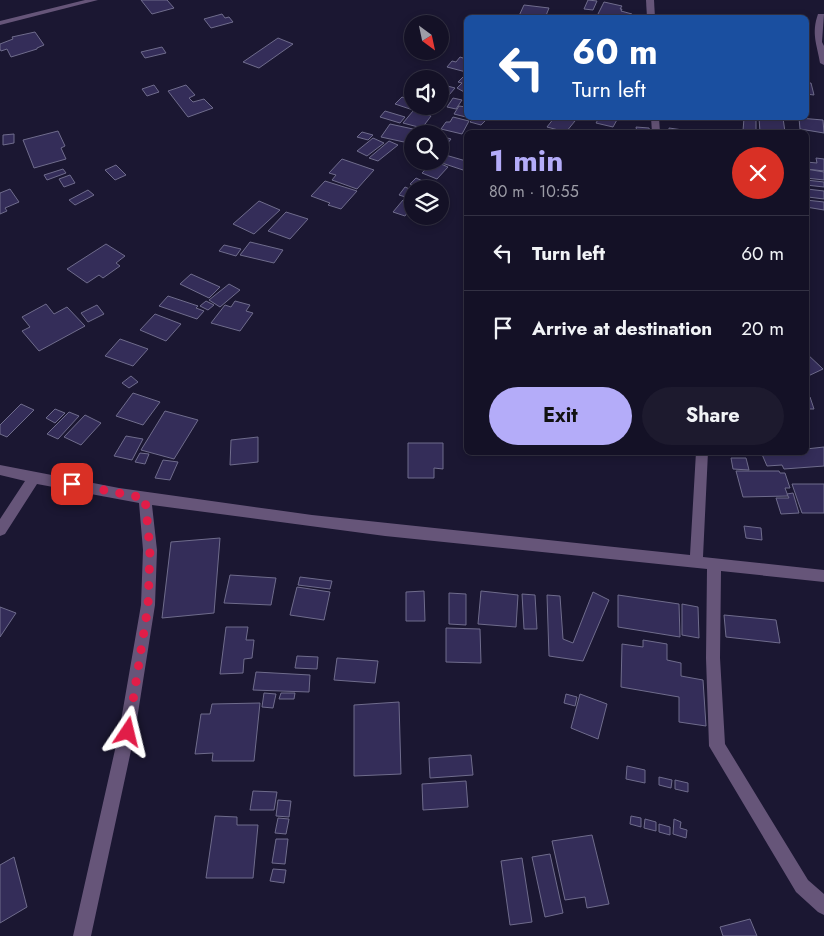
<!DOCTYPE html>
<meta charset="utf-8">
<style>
body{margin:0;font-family:Jost,sans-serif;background:#1d1a2e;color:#f1f3f6;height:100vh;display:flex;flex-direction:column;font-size:19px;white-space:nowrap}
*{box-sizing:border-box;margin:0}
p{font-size:16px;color:#9d9da7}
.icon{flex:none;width:28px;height:28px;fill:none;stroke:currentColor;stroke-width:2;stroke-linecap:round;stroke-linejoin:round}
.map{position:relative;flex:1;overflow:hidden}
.drawer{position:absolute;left:464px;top:130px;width:345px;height:325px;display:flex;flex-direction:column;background:#141126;border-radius:8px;box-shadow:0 2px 8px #0003,0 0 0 1px #333143}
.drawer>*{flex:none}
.guide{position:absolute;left:464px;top:15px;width:345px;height:105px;border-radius:8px;box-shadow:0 2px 8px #0003,0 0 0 1px #333143;background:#1a4fa0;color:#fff;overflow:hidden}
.needle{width:32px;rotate:147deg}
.fabs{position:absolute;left:404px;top:15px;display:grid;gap:10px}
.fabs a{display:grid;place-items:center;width:45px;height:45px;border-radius:50%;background:#141126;box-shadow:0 2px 8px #0003,0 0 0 1px #333143;font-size:25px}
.pin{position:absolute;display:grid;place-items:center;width:42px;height:42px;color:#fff;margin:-21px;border-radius:10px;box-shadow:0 2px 8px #0006}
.me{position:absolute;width:55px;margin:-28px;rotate:10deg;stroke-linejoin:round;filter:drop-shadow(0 0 4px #0008)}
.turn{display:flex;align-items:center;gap:18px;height:105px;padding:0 25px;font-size:22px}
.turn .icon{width:65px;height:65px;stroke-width:2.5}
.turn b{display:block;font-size:35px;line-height:42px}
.round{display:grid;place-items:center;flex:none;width:52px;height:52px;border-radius:26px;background:#1d1a2e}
.headline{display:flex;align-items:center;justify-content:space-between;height:85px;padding:0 25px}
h1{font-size:30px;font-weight:700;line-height:38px;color:#b4acf9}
.cta{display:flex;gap:10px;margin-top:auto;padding:10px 25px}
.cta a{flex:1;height:58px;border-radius:30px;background:#b4acf9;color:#111;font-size:20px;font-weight:700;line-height:58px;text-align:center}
.cta a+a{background:#1d1a2e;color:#f1f3f6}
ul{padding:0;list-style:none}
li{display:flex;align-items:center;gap:15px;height:75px;padding:0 25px;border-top:1px solid #333143}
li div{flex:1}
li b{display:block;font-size:19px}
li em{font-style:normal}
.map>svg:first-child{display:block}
.building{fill:#342d59;stroke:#6f6c8c}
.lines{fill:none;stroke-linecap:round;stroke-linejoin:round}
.street{fill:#665579;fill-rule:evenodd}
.route{stroke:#e11d48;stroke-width:9;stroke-dasharray:0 16.2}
</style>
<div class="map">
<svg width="824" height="936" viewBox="0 0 824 936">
<rect width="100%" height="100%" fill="#1b1732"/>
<g class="building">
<polygon points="141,0 167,0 174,8 152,14"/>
<polygon points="588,0 597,1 593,10 584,9"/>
<polygon points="604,2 622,6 620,9 622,9 621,11 632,14 629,18 596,18"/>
<polygon points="524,5 549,8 545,18 518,18"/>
<polygon points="222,14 225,18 229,17 233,22 211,28 204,19"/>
<polygon points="35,32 44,45 37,48 37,49 11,57 7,49 1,51 0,49 0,44 13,39 12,37"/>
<polygon points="278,38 293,44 259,68 243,62"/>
<polygon points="162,47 166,53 145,58 141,52"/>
<polygon points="460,57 466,59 466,72 447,67 452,61 456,62"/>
<polygon points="463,77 466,78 466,93 457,88 462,83 458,82"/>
<polygon points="806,83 811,83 814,95 806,94"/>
<polygon points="440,84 455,88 449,95 440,93"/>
<polygon points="154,85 159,92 147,96 142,89"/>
<polygon points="186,85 195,95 189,98 193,102 204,99 213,108 188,117 168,91"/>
<polygon points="402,97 412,101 412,106 417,106 413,110 395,104"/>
<polygon points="453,98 462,100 456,109 447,107"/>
<polygon points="459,106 466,107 466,117 454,114"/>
<polygon points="385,111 405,117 400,123 380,117"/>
<polygon points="413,111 431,116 422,128 403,123"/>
<polygon points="453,117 469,121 462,134 441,129 446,122 450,122"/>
<polygon points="474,118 479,118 486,120 481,125 470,122"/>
<polygon points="554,118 562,118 575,121 566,132 547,127"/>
<polygon points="599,118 618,118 613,127 596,123"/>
<polygon points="744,118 756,118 756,132 743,131"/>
<polygon points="759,118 783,118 785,132 760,132"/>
<polygon points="799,118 823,120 824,133 800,129"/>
<polygon points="390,124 413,129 404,142 381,137"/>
<polygon points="636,127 649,128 650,132 637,132"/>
<polygon points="669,128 690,131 690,132 669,132"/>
<polygon points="58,131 65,146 61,148 66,159 34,168 23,140"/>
<polygon points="362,132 373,135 368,140 357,137"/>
<polygon points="14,134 14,143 3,145 3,135"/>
<polygon points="440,136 451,139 443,149 440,148"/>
<polygon points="373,138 384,143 367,156 357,151"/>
<polygon points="389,141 398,145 378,161 369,158"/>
<polygon points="442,154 466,161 466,171 436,161 440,161"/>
<polygon points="816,158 824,159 824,171 806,169 806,162 817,163"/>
<polygon points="342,159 374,170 357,189 332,180 336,175 329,173"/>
<polygon points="434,161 448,167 437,179 422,173"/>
<polygon points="116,165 126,175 115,180 105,170"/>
<polygon points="63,169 66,173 47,180 44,175"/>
<polygon points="806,169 824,172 824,180 806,178"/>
<polygon points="70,175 75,183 64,187 59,179"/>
<polygon points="416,178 425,182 419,188 410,184"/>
<polygon points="806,180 824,182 824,187 806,185"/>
<polygon points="325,181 357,191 341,209 328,205 330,203 311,196"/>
<polygon points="405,187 412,190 412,199 399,195"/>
<polygon points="10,189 19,202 5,208 7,211 0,214 0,193"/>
<polygon points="807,189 824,191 824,199 808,197"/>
<polygon points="88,190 94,195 75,205 69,200"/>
<polygon points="403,200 412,203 412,206 405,216 393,212"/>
<polygon points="806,200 824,202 824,210 806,207"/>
<polygon points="259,201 280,210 254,234 233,224"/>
<polygon points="286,212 308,219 290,239 268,231"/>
<polygon points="250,242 283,250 274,263 240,255"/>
<polygon points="106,244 125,256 116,263 120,266 103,278 99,275 87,283 67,269"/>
<polygon points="224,245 241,249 236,256 219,251"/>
<polygon points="191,274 220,287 209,298 180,284"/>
<polygon points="229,284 240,290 220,307 209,300"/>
<polygon points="168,296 198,306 196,308 204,311 197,319 159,306"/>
<polygon points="206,301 214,305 208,310 200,306"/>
<polygon points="235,301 250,305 246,311 253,313 240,331 211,323 225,305 231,307"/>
<polygon points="46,304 54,314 67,307 85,326 39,351 22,331 30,327 22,317"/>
<polygon points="97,305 104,314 88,322 81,313"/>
<polygon points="155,314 181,324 166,341 140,330"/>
<polygon points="120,339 148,349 133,366 105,356"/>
<polygon points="806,353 823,369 806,377"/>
<polygon points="131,376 138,382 129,388 122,383"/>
<polygon points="133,393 160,402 143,425 116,416"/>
<polygon points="806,397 810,397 814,409 806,409"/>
<polygon points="21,404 34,410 7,437 0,434 0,425"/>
<polygon points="55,409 65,413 55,423 46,418"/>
<polygon points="165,411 198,420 174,459 141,450"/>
<polygon points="69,412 79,416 58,439 47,434"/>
<polygon points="85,415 101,423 81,445 64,437"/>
<polygon points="126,436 143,439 132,460 114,456"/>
<polygon points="258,437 258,462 230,465 231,440"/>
<polygon points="408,443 443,443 443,469 434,468 434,478 408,478"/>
<polygon points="824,447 824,466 784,469 782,465 767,466 761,452 806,452 806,449"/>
<polygon points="140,453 149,454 145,464 135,462"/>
<polygon points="731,458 746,458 749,470 733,469"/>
<polygon points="163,460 178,462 170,480 155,478"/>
<polygon points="736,471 779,471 780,473 785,473 790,488 785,488 788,496 743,497"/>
<polygon points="792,484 824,484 824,513 802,513"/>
<polygon points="793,493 799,513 781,514 776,498 789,498 787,494"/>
<polygon points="744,526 761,528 762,540 746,538"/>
<polygon points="220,538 214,613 162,618 171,542"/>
<polygon points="230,575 276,578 271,605 224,603"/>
<polygon points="300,577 332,581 330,589 298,585"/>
<polygon points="297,587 330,592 324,620 290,615"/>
<polygon points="424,591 425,621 406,621 406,592"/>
<polygon points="481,591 518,595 516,627 478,624"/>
<polygon points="593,592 609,600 583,661 549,656 547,595 560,596 563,639 573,643"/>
<polygon points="449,593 466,594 466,625 449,624"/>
<polygon points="522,594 535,595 537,629 524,629"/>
<polygon points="618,595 679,604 680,637 618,627"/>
<polygon points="682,604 698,607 699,638 682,635"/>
<polygon points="0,607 16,613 0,637"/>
<polygon points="724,615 776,620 780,643 726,637"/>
<polygon points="226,627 248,627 246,640 254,640 252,658 244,659 243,673 220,674"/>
<polygon points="446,628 480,629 481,663 446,662"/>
<polygon points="643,640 667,644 667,660 681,663 681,676 703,680 706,726 679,722 679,697 621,687 622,644 643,647"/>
<polygon points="297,656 318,657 317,669 295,668"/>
<polygon points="337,658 378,661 375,683 334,680"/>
<polygon points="256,672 310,675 309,692 253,690"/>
<polygon points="264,693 276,694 273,708 262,707"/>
<polygon points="281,693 295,693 294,699 279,699"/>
<polygon points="566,694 577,697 575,706 564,703"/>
<polygon points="580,694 607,704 598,739 571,728"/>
<polygon points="399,702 401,774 354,776 354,705"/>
<polygon points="260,703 254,761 212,761 213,753 195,754 201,714 210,714 212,704"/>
<polygon points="471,755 473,775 430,778 429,758"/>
<polygon points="627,766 645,770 645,783 626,779"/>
<polygon points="659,777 672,780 671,788 659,785"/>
<polygon points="675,780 688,783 688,792 675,789"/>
<polygon points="466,781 468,807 423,810 422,784"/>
<polygon points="253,791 277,792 274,810 250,810"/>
<polygon points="278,800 291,801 289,817 276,816"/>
<polygon points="215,816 237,817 237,825 258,825 253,878 206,878"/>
<polygon points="631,816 641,818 641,827 630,824"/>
<polygon points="278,818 289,819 286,834 275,833"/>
<polygon points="645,819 656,822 656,831 644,828"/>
<polygon points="674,819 681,822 680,828 687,830 686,838 673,834"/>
<polygon points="659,824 670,827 670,835 659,832"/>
<polygon points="592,835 609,904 587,908 585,897 565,900 552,841"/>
<polygon points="276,839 288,839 285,864 272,863"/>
<polygon points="550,854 563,913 545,917 532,857"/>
<polygon points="14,857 27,907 0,923 0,865"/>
<polygon points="522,858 532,922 510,925 501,861"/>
<polygon points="273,869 286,870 284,883 270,881"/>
<polygon points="750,919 757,936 723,936 720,927"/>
</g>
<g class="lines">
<g class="street">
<polygon points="85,0 98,0 0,25 0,21"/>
<polygon points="646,0 654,0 655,18 647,18"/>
<path d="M818,14H824L822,42L824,46V65L820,63C817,44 811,34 818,14Z"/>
<polygon points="651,118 659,118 660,132 652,132"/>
<polygon points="696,452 708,452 703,557 824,570 824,582 721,571 720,658 725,744 808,880 824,894 824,915 818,912 796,892 709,746 706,658 707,569 385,536 152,505 157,550 155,605 135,732 91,936 73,936 119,732 141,605 143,550 139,503 37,484 5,534 0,536 0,519 25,481 0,475 0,465 119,488 312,515 690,555"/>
</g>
</g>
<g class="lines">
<polyline class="route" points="72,484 145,498 150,550 148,606 128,732"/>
</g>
</svg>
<div class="fabs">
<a><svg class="needle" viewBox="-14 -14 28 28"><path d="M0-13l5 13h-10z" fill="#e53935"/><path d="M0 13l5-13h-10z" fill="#9d9da7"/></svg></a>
<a><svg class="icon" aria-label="sound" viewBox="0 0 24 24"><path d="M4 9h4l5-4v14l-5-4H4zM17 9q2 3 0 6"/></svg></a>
<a><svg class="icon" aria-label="search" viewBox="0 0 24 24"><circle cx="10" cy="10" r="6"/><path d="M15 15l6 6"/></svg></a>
<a><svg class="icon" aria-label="layers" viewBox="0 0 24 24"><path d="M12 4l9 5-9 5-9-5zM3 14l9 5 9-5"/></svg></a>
</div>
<div class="pin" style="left:72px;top:484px;background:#d93025"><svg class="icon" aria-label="arrive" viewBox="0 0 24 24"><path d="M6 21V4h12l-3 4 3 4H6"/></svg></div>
<svg class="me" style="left:128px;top:732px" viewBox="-20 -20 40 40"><path d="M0-17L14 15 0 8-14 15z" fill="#e11d48" stroke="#fff" stroke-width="4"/></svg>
<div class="guide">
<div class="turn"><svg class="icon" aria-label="left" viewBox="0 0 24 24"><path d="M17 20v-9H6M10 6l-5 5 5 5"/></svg><div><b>60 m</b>Turn left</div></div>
</div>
<section class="drawer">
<div class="headline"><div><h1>1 min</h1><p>80 m · 10:55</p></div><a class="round" style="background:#d93025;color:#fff"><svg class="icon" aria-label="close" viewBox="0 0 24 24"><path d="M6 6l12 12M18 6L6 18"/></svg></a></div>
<ul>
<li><svg class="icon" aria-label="left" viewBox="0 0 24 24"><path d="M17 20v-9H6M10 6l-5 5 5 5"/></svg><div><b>Turn left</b></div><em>60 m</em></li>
<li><svg class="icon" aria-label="arrive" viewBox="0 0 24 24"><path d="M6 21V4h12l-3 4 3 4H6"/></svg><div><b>Arrive at destination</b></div><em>20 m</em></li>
</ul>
<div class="cta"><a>Exit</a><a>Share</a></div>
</section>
</div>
